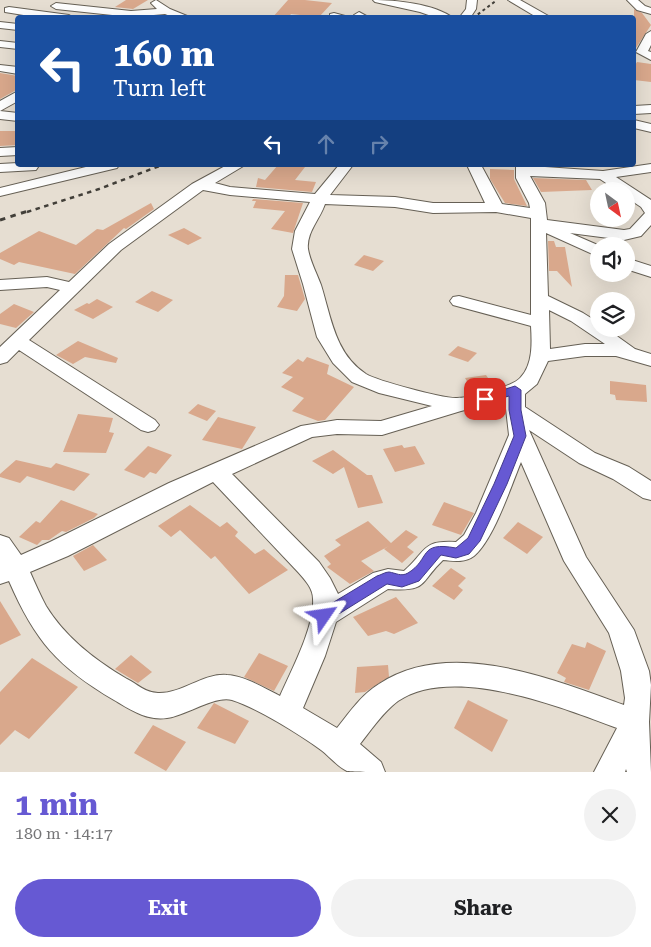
<!DOCTYPE html>
<meta charset="utf-8">
<style>
body{margin:0;font-family:"Roboto Serif",serif;background:#f2f2f2;color:#202124;height:100vh;display:flex;flex-direction:column;font-size:19px;white-space:nowrap}
*{box-sizing:border-box;margin:0}
p{font-size:16px;color:#757577}
.icon{flex:none;width:28px;height:28px;fill:none;stroke:currentColor;stroke-width:2;stroke-linecap:round;stroke-linejoin:round}
.map{position:relative;height:772px;overflow:hidden}
.drawer{display:flex;flex-direction:column;background:#fff;flex:1}
.drawer>*{flex:none}
.banner{position:absolute;left:15px;top:15px;width:621px;height:152px;border-radius:5px;box-shadow:0 5px 20px #0002;background:#1a4fa0;color:#fff;overflow:hidden}
.needle{width:32px;rotate:147deg}
.fabs{position:absolute;left:590px;top:182px;display:grid;gap:10px}
.fabs a{display:grid;place-items:center;width:45px;height:45px;border-radius:50%;background:#fff;box-shadow:0 5px 20px #0002;font-size:25px}
.pin{position:absolute;display:grid;place-items:center;width:42px;height:42px;color:#fff;margin:-21px;border-radius:10px;box-shadow:0 2px 8px #0006}
.me{position:absolute;width:55px;margin:-28px;rotate:58deg;stroke-linejoin:round;filter:drop-shadow(0 0 4px #0008)}
.turn{display:flex;align-items:center;gap:18px;height:105px;padding:0 15px;font-size:22px}
.turn .icon{width:65px;height:65px;stroke-width:2.5}
.turn b{display:block;font-size:35px;line-height:42px}
.lanes{display:flex;align-items:center;height:48px;padding:0 15px;background:#0003;justify-content:center;gap:25px;direction:ltr}
.lanes .off{opacity:.35}
.round{display:grid;place-items:center;flex:none;width:52px;height:52px;border-radius:26px;background:#f2f2f2}
.head{display:flex;align-items:center;justify-content:space-between;height:85px;padding:0 15px}
h1{font-size:30px;font-weight:700;line-height:38px;color:#6659d3}
.action{display:flex;gap:10px;margin-top:auto;padding:10px 15px}
.action a{flex:1;height:58px;border-radius:30px;background:#6659d3;color:#fff;font-size:20px;font-weight:700;line-height:58px;text-align:center}
.action a+a{background:#f2f2f2;color:#202124}
.map>svg:first-child{display:block}
.building{fill:#d9a88c}
.lines{fill:none;stroke-linecap:round;stroke-linejoin:round}
.minor-casing{stroke:#666055;stroke-width:2}
.minor{fill:#fff;fill-rule:evenodd}
.rail-far2{stroke:#423f39;stroke-width:2;stroke-dasharray:3 3;stroke-linecap:butt}
.rail-far1{stroke:#423f39;stroke-width:2.5;stroke-dasharray:4.5 4.5;stroke-linecap:butt}
.rail{stroke:#423f39;stroke-width:3;stroke-dasharray:5.5 5.5;stroke-linecap:butt}
.route{fill:#6659d3;stroke:#423a89}
</style>
<div class="map">
<svg width="651" height="772" viewBox="0 0 651 772">
<rect width="100%" height="100%" fill="#e6ded2"/>
<g class="building">
<polygon points="126,0 148,0 133,9 115,7"/>
<polygon points="288,0 305,0 332,3 319,17 291,14 288,18 272,18"/>
<polygon points="634,9 642,13 651,25 634,51 636,54 634,58"/>
<polygon points="637,62 651,64 651,82 634,80 634,67"/>
<polygon points="0,73 18,76 18,89 0,99"/>
<polygon points="0,131 18,131 18,145 0,146"/>
<polygon points="278,165 305,167 295,180 316,182 312,192 256,187 258,178 265,180"/>
<polygon points="490,169 514,170 514,179 527,206 505,203 490,179"/>
<polygon points="533,178 586,180 592,190 541,192"/>
<polygon points="253,199 303,203 293,233 271,229 285,211 253,208 256,201 252,201"/>
<polygon points="151,203 154,209 126,229 124,228 75,274 19,262 14,265 0,259 0,253 39,231 76,245 97,229 103,230"/>
<polygon points="184,228 202,238 188,245 168,235"/>
<polygon points="548,241 554,241 556,247 565,247 572,287 557,271 549,271"/>
<polygon points="364,255 384,261 373,271 354,265"/>
<polygon points="285,275 298,275 305,299 297,311 277,307 284,296"/>
<polygon points="152,291 173,300 158,312 135,302"/>
<polygon points="97,299 113,307 93,319 74,310 87,303 89,304"/>
<polygon points="14,304 34,312 16,328 0,324 0,314"/>
<polygon points="78,341 118,358 116,363 85,357 73,364 56,355"/>
<polygon points="458,346 477,353 468,362 448,355"/>
<polygon points="307,357 329,365 327,374 354,387 325,420 318,421 292,411 304,398 281,387 293,377 282,373 298,359 303,362"/>
<polygon points="486,375 495,388 474,393 465,378"/>
<polygon points="610,381 646,385 647,402 616,400 615,395 610,394"/>
<polygon points="198,404 216,411 207,421 188,413"/>
<polygon points="78,414 113,418 109,432 114,433 106,453 63,452"/>
<polygon points="218,417 256,427 242,449 202,440"/>
<polygon points="402,445 404,448 415,446 425,464 395,472 383,449"/>
<polygon points="148,446 172,455 156,474 150,472 144,478 124,470"/>
<polygon points="333,450 367,475 372,475 383,503 358,508 344,467 333,474 312,461"/>
<polygon points="16,460 51,468 56,463 90,474 74,491 27,476 20,483 0,477 0,474"/>
<polygon points="61,500 98,514 94,518 66,532 62,531 49,540 42,540 37,545 19,537 36,521 40,523"/>
<polygon points="444,502 474,513 461,535 432,525"/>
<polygon points="190,505 220,527 227,522 238,532 235,536 255,554 264,549 288,570 249,594 215,556 211,559 180,530 171,537 158,526"/>
<polygon points="368,521 391,543 406,530 418,537 407,547 414,552 402,563 384,549 389,546 361,561 374,571 350,584 327,567 331,564 324,556 341,545 335,540"/>
<polygon points="518,522 543,537 527,554 503,538"/>
<polygon points="93,545 107,560 84,571 73,556"/>
<polygon points="451,568 466,578 458,586 463,590 454,600 432,586"/>
<polygon points="396,597 418,623 394,634 386,631 368,636 353,617"/>
<polygon points="0,601 21,635 0,645"/>
<polygon points="587,642 606,651 589,690 564,682 566,678 557,673 572,644 585,648"/>
<polygon points="259,653 288,666 274,691 244,677"/>
<polygon points="131,655 152,672 138,683 115,669"/>
<polygon points="32,658 78,687 29,739 15,730 0,745 0,692"/>
<polygon points="388,665 389,677 365,692 355,693 357,667"/>
<polygon points="468,700 508,720 492,752 454,728"/>
<polygon points="214,703 249,721 235,744 197,728"/>
<polygon points="153,725 186,742 166,771 134,753"/>
</g>
<g class="lines">
<defs>
<g id="minor">
<polygon points="156,0 170,9 192,18 175,18 165,14 131,17 56,9 51,6 56,3 131,11 157,9 151,3"/>
<path d="M373,0C395,0 435,4 453,18H437L420,12L375,2Z"/>
<polygon points="467,0 477,0 476,9 470,18 459,18 466,9"/>
<polygon points="508,0 520,0 552,18 538,18"/>
<polygon points="627,0 638,0 645,6 651,8 651,14 637,10"/>
<polygon points="9,7 69,15 74,18 42,18 5,12 5,8"/>
<polygon points="359,12 370,18 355,17 354,15"/>
<polygon points="334,13 345,16 346,18 330,18 330,14"/>
<polygon points="0,22 18,24 18,30 0,28"/>
<polygon points="651,31 651,45 648,51 651,52 651,60 636,52 646,34"/>
<polygon points="0,41 18,43 18,49 0,47"/>
<polygon points="0,65 18,67 18,74 0,71"/>
<polygon points="18,91 18,101 0,111 0,101"/>
<polygon points="651,105 651,113 634,114 634,106"/>
<polygon points="0,111 18,113 18,121 0,119"/>
<polygon points="634,120 651,124 651,132 634,128"/>
<polygon points="18,147 18,155 0,156 0,148"/>
<polygon points="18,163 18,165 37,165 38,167 36,170 0,172 0,164"/>
<path d="M651,164V172L616,177L651,200V225L641,236L624,240L570,233L600,246L599,257L546,233L548,296L583,313L599,323V329H607L635,349L651,354V366L616,356H585L548,361L537,384L525,394V407L595,453L629,467L651,481V500L643,498L613,479L579,463L529,430L586,557L634,630L649,671L651,685L649,722L651,772H627L626,769L625,772H594L617,728C561,707 453,664 398,701C383,712 371,730 360,744L381,762L385,772C377,772 354,772 347,771C338,767 329,756 321,750C299,734 257,708 232,700C215,695 185,716 167,718C147,721 131,710 114,700C58,667 35,641 9,581L0,584V535L9,538L21,555L50,542L169,483L301,426L337,420L381,421L432,406L379,393L352,382L333,363L317,337L303,284L292,249L295,231L310,202L230,195L203,190L121,250L29,340L155,420L159,425L155,430L148,432L141,430L19,350L7,362L0,364V347L60,290L47,287L0,290V280L47,277L69,282L109,244L192,184L227,165H245L215,183L230,187L315,194L339,165H353L330,195L395,197L433,203H485L467,165H481L502,204L530,208L529,203L516,178V165L603,171ZM530,176L600,179L618,191H626V197L641,207L645,213L630,229L624,230L547,220L545,203ZM325,204L395,207L433,213L496,212L531,218V315L459,296L453,297L450,301L453,305L531,326C532,343 533,364 521,377C513,387 471,398 457,398C444,399 378,381 366,374C335,354 331,317 321,285C317,274 310,261 308,249C306,233 320,219 325,204ZM549,310L571,321L605,344H585L550,349ZM505,400L509,435L476,513L464,535L456,542C421,540 427,551 404,571L388,569L373,573L338,594L330,578L319,562L232,474L312,437L337,434L382,435L461,411ZM521,462L564,561L609,633L621,671L625,698L624,705C552,679 450,637 379,684C362,694 349,713 337,728L303,708L325,656L336,622L388,589C428,592 419,583 443,560C453,561 465,563 474,556C494,539 511,486 521,462ZM213,482L298,572C305,580 313,588 313,599C315,626 291,671 280,696C264,688 245,676 227,675C203,673 182,694 158,693C146,693 137,684 127,679C96,661 65,637 46,606C40,595 35,583 30,572L68,556Z"/>
<polygon points="94,165 119,165 117,168 0,196 0,188"/>
<polygon points="626,258 651,266 651,277 626,269"/>
</g>
</defs>
<use href="#minor" class="minor-casing"/>
<use href="#minor" class="minor"/>
<polyline class="rail-far2" points="473,18 497,0"/>
<polyline class="rail-far1" points="27,212 99,189 162,165"/>
<polyline class="rail" points="0,220 31,210"/>
</g>
<path class="route" d="M515,386L521,390V410L526,436L507,484L480,541L469,554L456,558L441,555L419,581L402,587L387,584L329,620L324,622L319,620L317,616L319,611L377,576C381,575 385,572 389,572C396,573 401,577 408,573C431,559 418,541 456,548L468,538L494,484L514,436L509,410V396L485,403L479,399L481,397Z"/>
</svg>
<div class="fabs">
<a><svg class="needle" viewBox="-14 -14 28 28"><path d="M0-13l5 13h-10z" fill="#e53935"/><path d="M0 13l5-13h-10z" fill="#757577"/></svg></a>
<a><svg class="icon" aria-label="sound" viewBox="0 0 24 24"><path d="M4 9h4l5-4v14l-5-4H4zM17 9q2 3 0 6"/></svg></a>
<a><svg class="icon" aria-label="layers" viewBox="0 0 24 24"><path d="M12 4l9 5-9 5-9-5zM3 14l9 5 9-5"/></svg></a>
</div>
<div class="pin" style="left:485px;top:399px;background:#d93025"><svg class="icon" aria-label="arrive" viewBox="0 0 24 24"><path d="M6 21V4h12l-3 4 3 4H6"/></svg></div>
<svg class="me" style="left:324px;top:616px" viewBox="-20 -20 40 40"><path d="M0-17L14 15 0 8-14 15z" fill="#6659d3" stroke="#fff" stroke-width="4"/></svg>
<div class="banner">
<div class="turn"><svg class="icon" aria-label="left" viewBox="0 0 24 24"><path d="M17 20v-9H6M10 6l-5 5 5 5"/></svg><div><b>160 m</b>Turn left</div></div>
<div class="lanes"><svg class="icon" aria-label="left" viewBox="0 0 24 24"><path d="M17 20v-9H6M10 6l-5 5 5 5"/></svg><svg class="icon off" aria-label="ahead" viewBox="0 0 24 24"><path d="M12 20V5M6 11l6-6 6 6"/></svg><svg class="icon off" aria-label="right" viewBox="0 0 24 24"><path d="M7 20v-9h11M14 6l5 5-5 5"/></svg></div>
</div>
</div>
<section class="drawer">
<div class="head"><div><h1>1 min</h1><p>180 m · 14:17</p></div><a class="round"><svg class="icon" aria-label="close" viewBox="0 0 24 24"><path d="M6 6l12 12M18 6L6 18"/></svg></a></div>
<div class="action"><a>Exit</a><a>Share</a></div>
</section>
